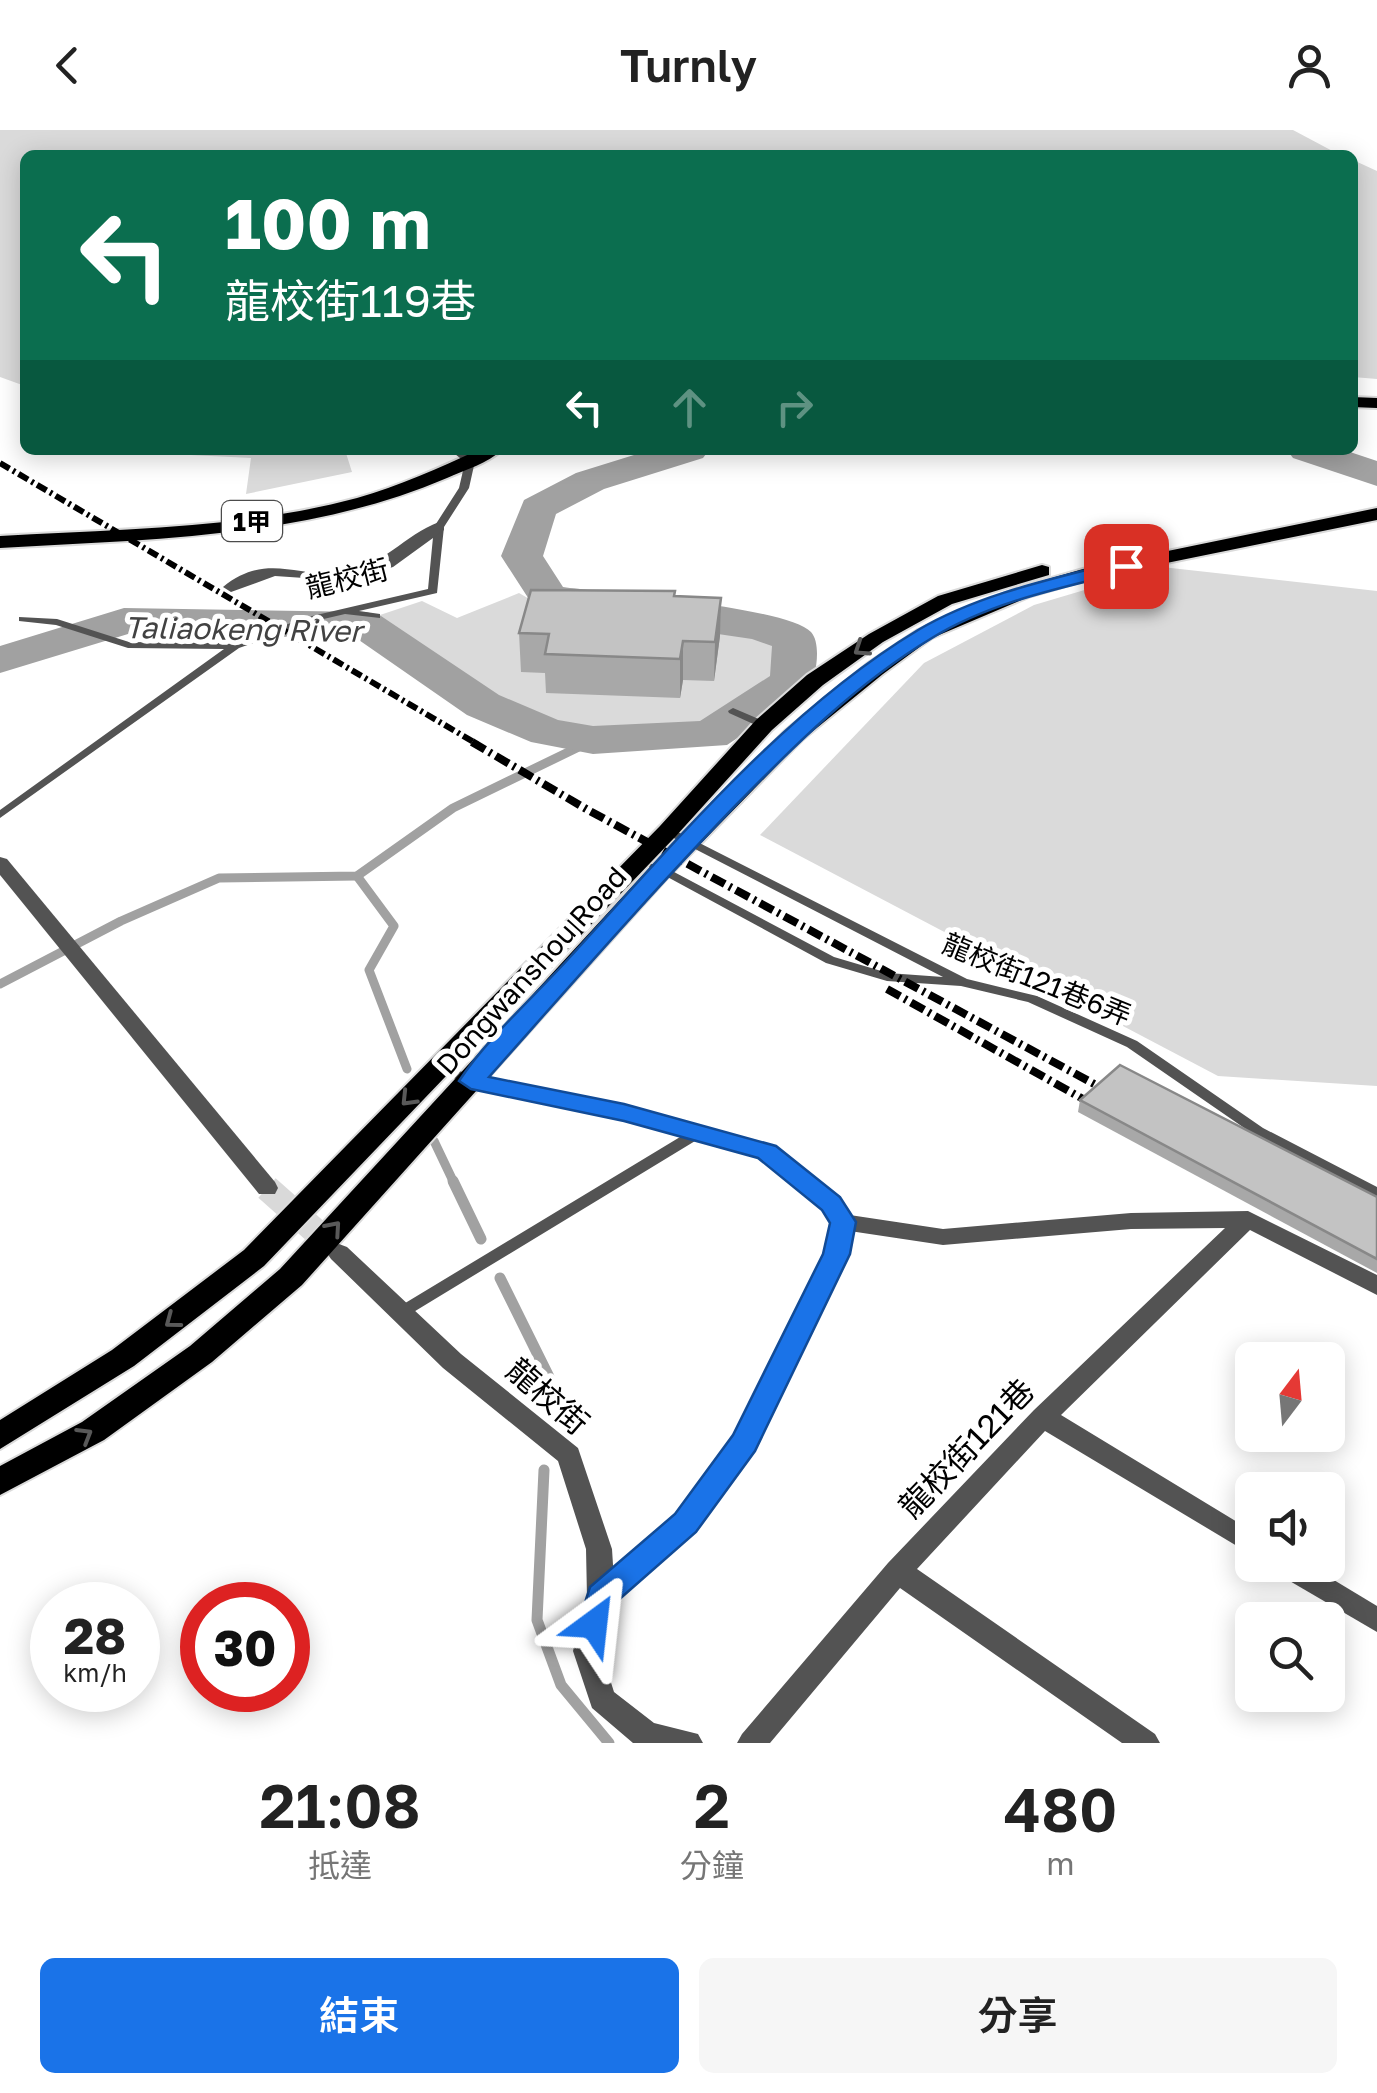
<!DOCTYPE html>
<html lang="zh-TW">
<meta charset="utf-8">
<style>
body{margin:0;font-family:"Golos Text","Noto Sans TC",sans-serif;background:#f6f6f6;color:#222;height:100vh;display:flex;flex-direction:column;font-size:38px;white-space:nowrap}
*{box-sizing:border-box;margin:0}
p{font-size:32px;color:#767676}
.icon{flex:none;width:55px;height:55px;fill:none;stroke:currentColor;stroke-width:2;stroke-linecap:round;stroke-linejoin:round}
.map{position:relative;height:1613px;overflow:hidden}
.panel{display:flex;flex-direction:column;background:#fff;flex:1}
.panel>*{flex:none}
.banner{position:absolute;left:20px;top:20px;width:1338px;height:305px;border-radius:15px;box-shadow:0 5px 25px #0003;background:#0b6e4f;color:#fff;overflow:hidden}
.needle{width:65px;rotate:16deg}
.fabs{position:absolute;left:1235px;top:1212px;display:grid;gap:20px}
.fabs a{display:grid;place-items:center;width:110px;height:110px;border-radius:15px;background:#fff;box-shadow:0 5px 25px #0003;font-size:50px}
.speed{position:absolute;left:30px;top:1452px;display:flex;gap:20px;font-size:50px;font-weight:700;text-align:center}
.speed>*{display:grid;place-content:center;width:130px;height:130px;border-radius:50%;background:#fff;box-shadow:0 5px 25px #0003;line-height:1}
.speed small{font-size:25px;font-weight:400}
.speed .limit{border:15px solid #d22;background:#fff;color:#111}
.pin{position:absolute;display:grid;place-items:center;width:85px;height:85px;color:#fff;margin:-42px;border-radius:20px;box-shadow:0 5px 15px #0006}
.me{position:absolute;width:110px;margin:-55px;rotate:30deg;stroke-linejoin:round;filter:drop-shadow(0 0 8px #0008)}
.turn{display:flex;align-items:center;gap:35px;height:210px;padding:0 40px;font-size:45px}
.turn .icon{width:130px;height:130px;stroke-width:2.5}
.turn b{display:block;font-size:70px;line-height:85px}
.lanes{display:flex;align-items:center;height:95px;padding:0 40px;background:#0003;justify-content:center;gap:50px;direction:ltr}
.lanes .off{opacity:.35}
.eta{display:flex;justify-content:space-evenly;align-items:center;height:170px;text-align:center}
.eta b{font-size:60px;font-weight:600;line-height:70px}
.cta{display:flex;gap:20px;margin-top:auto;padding:20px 40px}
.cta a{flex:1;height:115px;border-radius:15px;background:#1a73e8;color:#fff;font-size:40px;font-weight:600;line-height:115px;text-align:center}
.cta a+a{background:#f6f6f6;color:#222}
header{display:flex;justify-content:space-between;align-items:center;height:130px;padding:0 40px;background:#fff;font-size:45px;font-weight:600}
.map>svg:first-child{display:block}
.green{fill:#dadada}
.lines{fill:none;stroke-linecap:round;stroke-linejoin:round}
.stream-far2{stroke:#a1a1a1;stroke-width:8}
.stream-far1{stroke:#a1a1a1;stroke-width:9}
.stream{stroke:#a1a1a1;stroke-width:11}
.river{fill:#a1a1a1;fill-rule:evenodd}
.street-tunnel{stroke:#d9d9d9;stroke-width:26;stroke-dasharray:26 12;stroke-linecap:butt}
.primary-casing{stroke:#dbdbdb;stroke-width:4}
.lane{fill:#535353;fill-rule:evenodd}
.street{fill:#535353;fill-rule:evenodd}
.primary{fill:#000;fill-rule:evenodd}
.rail-far1{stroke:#000;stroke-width:6;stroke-dasharray:11 4 2.5 4;stroke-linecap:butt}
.rail{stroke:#000;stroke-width:8;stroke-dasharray:15 5 2.5 5;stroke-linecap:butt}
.wall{fill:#a8a8a8}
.shaded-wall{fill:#888}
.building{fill:#c3c3c3;stroke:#888;stroke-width:2.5}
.oneway{stroke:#595959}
.route{fill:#1a73e8;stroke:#114b97;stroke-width:2.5}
.labels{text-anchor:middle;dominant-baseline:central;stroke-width:10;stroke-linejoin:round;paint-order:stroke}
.shield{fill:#fff;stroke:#4c4c4c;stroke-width:2.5}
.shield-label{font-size:25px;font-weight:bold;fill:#000}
.street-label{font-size:28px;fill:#000;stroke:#fff}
.water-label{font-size:30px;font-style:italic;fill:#424242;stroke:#fff}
.near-street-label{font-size:32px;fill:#000;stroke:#fff}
</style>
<header><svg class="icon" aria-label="back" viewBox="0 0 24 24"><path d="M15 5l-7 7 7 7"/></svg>Turnly<svg class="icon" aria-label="person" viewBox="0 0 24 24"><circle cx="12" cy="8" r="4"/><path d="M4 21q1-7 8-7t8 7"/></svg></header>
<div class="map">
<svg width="1377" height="1613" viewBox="0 0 1377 1613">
<rect width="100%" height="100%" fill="#fff"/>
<g class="green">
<polygon points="0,0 1293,0 1340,25 25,25 25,256 0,247"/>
<polygon points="1353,30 1377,41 1377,249 1353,247"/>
<polygon points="90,320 345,320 352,342 246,364 251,328"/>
<polygon points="1162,437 1377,461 1377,956 1218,946 760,705 924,533 1034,475"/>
<polygon points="519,463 538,474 745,502 781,514 780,547 713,597 611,602 564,598 494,573 368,489 422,471 457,488"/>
</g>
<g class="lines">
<polyline class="stream-far2" points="584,614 593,610"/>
<g class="stream-far1">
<polyline points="357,746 394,796 369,840 407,939"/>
<polyline points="0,854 121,791 219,748 357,746 453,678 589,612"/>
<polyline points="434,1011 454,1053"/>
</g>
<g class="stream">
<polyline points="453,1051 481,1109"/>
<polyline points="500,1148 549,1247 548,1273"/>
<polyline points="544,1340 537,1490 561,1555 609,1613"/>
</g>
<g class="river">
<path d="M650,320H709L703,328L604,359L556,384L543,426L563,457C607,463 787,477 811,502C822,514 816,549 808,561L727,615L593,624L531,612L467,585L356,508L128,504L0,543V516L124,478L366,482L381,486L499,565L558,590L593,596L700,591L770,546L772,516L752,509L534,477L501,426L524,370L576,343Z"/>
<polygon points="1287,320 1344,320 1377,331 1377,356 1293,328"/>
</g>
<polyline class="street-tunnel" points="267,1058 332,1116"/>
<defs>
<g id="primary">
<polygon points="1352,267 1377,268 1377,278 1352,277"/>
<path d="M478,320H502C488,333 465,340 447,348C307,408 150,409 0,418V406C118,399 242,399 357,368C399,356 439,338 478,320Z"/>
<polygon points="1377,378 1377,390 1093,448 1031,466 932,508 883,544 802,610 669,746 302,1155 212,1232 104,1310 0,1365 0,1336 82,1292 190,1216 280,1139 651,736 786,600 867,534 918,500 1017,458 1090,437"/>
<polygon points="1042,435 1049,437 1049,445 952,474 883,512 823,555 772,600 676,706 264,1136 134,1236 0,1319 0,1290 112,1220 244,1120 660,696 756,590 807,545 869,504 938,466"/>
</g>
</defs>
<use href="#primary" class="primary-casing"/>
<g class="lane">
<polygon points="455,320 461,320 475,331 469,358 444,397 437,463 359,481 380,484 380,488 345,484 315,491 239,518 0,688 0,680 224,519 128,518 56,495 19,491 19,487 57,489 129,512 234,513 308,487 428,459 434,397 459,358 465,332 455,324"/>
<polygon points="733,578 768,593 770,595 768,597 760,597 729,583 728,581"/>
<polygon points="668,697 967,849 1037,866 1137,911 1263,998 1377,1057 1377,1068 1253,1004 1127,917 1028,872 961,856 887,851 826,833 649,737 651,734 659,734 834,827 888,843 943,847 664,703 662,701"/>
<polygon points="436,936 625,978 772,1019 836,1069 850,1092 843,1124 750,1317 692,1398 609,1470 603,1472 597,1470 594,1465 597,1460 680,1388 738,1309 829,1124 836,1092 826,1077 762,1025 700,1008 407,1186 402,1188 397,1186 394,1182 397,1178 685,1004 625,988 431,943 429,940"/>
</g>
<g class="street">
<path d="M439,392L444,394V400L393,437L348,451L275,446L231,462L223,457C267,421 300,449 343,443C384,436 404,405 439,392Z"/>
<polygon points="0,727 7,729 275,1052 278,1058 275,1064 259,1064 0,745"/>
<polygon points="1248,1081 1377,1145 1377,1165 1250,1100 1061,1285 1252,1401 1252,1425 1045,1301 917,1439 1155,1604 1160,1613 1122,1613 900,1458 770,1613 737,1613 742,1604 888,1433 1034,1280 1225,1098 1131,1099 943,1115 843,1100 835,1098 831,1092 835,1086 843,1084 943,1099 1131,1083"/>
<polygon points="339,1114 347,1117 461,1224 578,1318 612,1419 615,1467 601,1521 614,1562 654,1593 698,1604 703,1613 633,1613 592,1578 573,1521 587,1467 586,1419 558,1331 443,1238 331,1129 327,1123 331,1117"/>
<polygon points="1272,1435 1309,1435 1377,1476 1377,1502 1276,1443"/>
</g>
<use href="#primary" class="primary"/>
<polyline class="rail-far1" points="0,333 477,614"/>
<g class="rail">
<polyline points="472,612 588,680 1109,962"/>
<polyline points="887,859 1092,974"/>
</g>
</g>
<g class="wall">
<polygon points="675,466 720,506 714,551 683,550 680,568 546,563 545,543 521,542 519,503"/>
<polygon points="1080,970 1377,1067 1377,1143 1078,982"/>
</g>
<g class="shaded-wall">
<polygon points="721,468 720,506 714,551 715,512"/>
<polygon points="683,511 683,550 680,568 680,529"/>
</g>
<g class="building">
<polygon points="531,460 675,461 674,466 721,468 715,512 683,511 680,529 545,524 549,504 519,503"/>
<polygon points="1120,935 1377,1067 1377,1129 1080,970"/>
</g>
<defs><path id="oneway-chevron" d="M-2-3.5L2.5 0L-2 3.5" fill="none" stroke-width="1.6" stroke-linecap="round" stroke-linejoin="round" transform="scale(2.5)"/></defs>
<g class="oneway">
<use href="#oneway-chevron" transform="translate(861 519) rotate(146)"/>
<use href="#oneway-chevron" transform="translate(408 969) rotate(134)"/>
<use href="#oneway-chevron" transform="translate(334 1098) rotate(-49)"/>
<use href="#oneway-chevron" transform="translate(172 1191) rotate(143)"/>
<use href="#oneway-chevron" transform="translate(85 1305) rotate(-31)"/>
</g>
<path class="route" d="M1126,430L1133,432V440C1065,457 992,471 932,508C857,553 795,615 735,676C650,764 570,856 489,947L624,974L776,1016L840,1067L856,1092L850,1124L755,1321L696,1402L615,1473L605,1503L594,1507L583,1503L578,1494L590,1457L675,1384L733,1305L823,1124L830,1093L822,1080L758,1028L624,991L471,959L459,951C487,908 535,866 570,827C674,713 785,580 918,500C981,463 1056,448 1126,430Z"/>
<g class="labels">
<rect class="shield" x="222" y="371" width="60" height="40" rx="8"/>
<g class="shield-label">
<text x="252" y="391">1甲</text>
</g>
<g class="street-label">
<text transform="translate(347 448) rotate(-14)">龍校街</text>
<text transform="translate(531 840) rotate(-48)">Dongwanshou Road</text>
<text transform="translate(1037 849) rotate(22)">龍校街121巷6弄</text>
</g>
<g class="water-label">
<text transform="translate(243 499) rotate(1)">Taliaokeng River</text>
</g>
<g class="near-street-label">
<text transform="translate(548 1266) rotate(41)">龍校街</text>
<text transform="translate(966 1318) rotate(-46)">龍校街121巷</text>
</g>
</g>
</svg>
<div class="fabs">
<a><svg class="needle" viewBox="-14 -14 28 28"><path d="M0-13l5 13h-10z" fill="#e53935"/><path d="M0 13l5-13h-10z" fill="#767676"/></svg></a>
<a><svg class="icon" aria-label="sound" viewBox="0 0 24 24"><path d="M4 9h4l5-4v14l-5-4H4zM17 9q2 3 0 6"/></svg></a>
<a><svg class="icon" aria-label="search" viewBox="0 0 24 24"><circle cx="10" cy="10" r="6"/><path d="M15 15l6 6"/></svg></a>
</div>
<div class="speed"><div>28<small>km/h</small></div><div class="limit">30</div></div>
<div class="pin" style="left:1126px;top:436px;background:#d93025"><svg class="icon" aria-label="arrive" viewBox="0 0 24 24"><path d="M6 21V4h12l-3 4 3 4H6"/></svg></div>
<svg class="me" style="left:594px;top:1494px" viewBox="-20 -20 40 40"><path d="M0-17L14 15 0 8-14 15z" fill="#1a73e8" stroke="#fff" stroke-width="4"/></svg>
<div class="banner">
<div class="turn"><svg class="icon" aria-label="left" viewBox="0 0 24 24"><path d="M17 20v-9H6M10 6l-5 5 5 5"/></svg><div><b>100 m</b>龍校街119巷</div></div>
<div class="lanes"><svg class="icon" aria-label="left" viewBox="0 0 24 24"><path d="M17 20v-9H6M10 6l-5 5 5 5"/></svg><svg class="icon off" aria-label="ahead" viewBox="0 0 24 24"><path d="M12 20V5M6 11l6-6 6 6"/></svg><svg class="icon off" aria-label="right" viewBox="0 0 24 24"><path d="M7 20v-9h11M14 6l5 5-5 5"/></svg></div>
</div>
</div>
<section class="panel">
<div class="eta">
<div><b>21:08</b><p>抵達</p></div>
<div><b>2</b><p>分鐘</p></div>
<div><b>480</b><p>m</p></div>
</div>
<div class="cta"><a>結束</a><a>分享</a></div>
</section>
